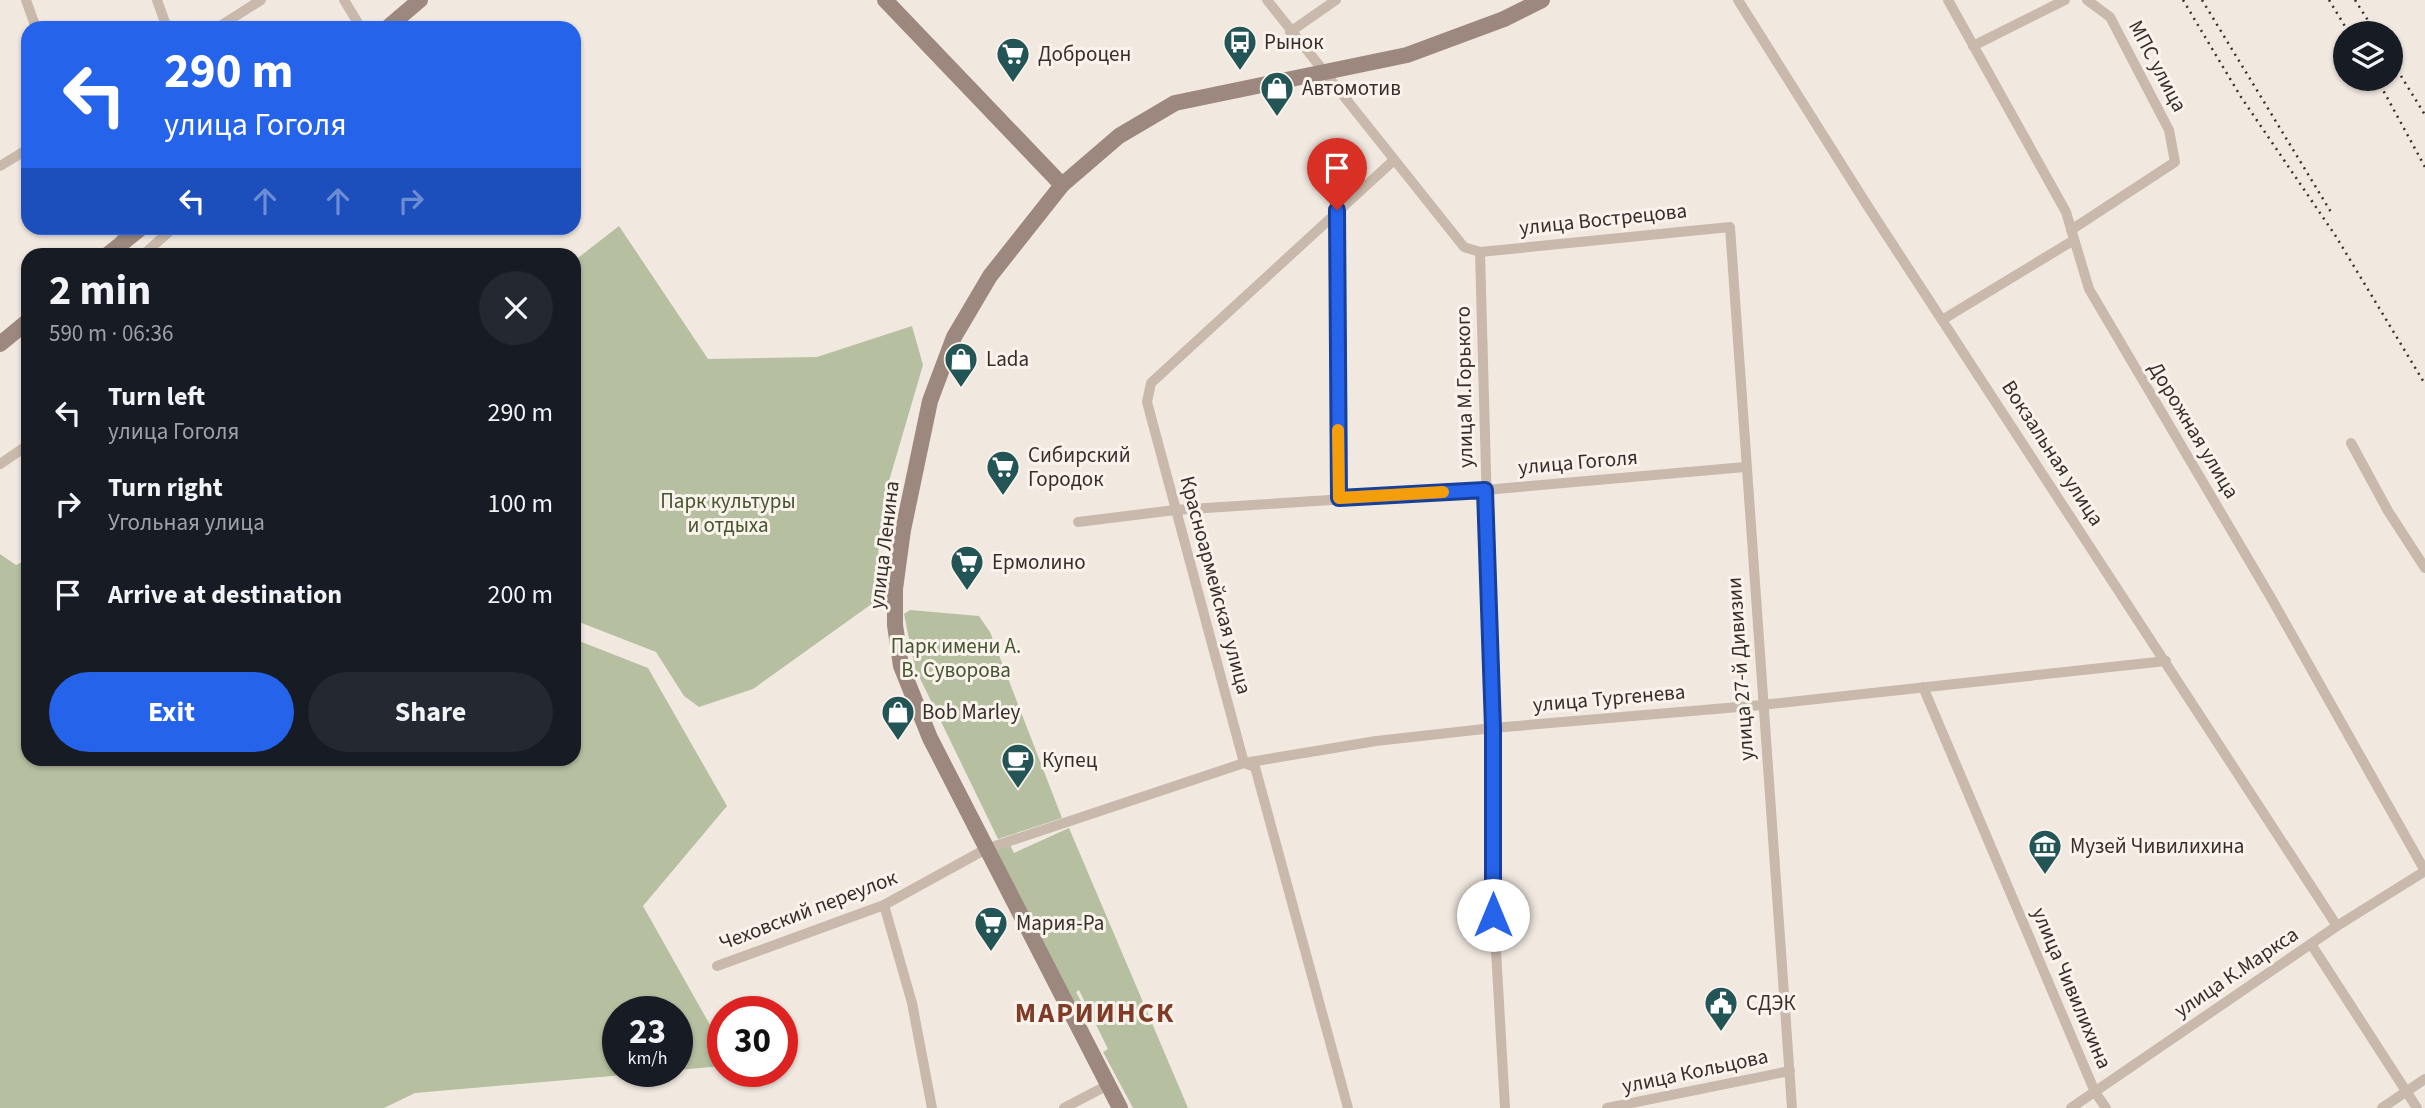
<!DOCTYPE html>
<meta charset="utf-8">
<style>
body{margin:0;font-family:"Source Sans 3",sans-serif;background:#242831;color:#f1f3f6;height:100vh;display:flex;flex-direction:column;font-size:26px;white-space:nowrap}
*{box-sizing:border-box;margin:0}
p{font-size:23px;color:#9ea1a6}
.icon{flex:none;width:38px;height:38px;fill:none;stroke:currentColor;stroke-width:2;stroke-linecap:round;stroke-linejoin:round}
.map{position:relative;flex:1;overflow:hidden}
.sheet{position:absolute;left:21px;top:248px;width:560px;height:518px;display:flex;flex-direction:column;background:#171b24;border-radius:21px;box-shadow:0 2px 5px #0004}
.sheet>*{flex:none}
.banner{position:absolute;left:21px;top:21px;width:560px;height:214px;border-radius:21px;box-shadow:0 2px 5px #0004;background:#2563eb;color:#fff;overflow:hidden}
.controls{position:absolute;left:2333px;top:21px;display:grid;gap:14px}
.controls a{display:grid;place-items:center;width:70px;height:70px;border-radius:50%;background:#171b24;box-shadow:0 2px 5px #0004;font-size:35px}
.speed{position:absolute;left:602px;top:996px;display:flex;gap:14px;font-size:35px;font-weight:700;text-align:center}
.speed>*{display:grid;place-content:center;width:91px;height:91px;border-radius:50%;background:#171b24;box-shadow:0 2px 5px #0004;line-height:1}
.speed small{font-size:18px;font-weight:400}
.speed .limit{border:10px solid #d22;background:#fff;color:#111}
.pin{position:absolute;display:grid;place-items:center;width:60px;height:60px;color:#fff;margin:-72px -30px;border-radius:50% 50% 50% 0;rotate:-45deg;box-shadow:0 0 7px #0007}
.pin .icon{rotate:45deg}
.me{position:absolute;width:77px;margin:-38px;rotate:0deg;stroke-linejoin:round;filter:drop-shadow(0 0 5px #0008)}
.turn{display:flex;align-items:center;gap:24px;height:147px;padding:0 28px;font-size:32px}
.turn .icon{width:91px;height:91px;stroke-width:2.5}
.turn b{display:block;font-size:49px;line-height:60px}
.lanes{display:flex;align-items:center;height:66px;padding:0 28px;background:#0003;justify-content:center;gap:35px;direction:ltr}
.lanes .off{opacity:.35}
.round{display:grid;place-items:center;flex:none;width:74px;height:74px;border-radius:37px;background:#242831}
.head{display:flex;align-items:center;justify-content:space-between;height:119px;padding:0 28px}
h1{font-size:42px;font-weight:700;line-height:52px}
.action{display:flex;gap:14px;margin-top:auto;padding:14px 28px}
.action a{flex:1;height:80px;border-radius:42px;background:#2563eb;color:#fff;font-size:28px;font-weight:700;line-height:80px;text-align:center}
.action a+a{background:#242831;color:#f1f3f6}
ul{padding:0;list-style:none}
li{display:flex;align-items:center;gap:21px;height:91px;padding:0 28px}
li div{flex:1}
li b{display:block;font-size:26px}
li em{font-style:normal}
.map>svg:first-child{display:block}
.green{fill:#b6bfa0}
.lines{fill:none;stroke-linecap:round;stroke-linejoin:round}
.street{stroke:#c9b9ac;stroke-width:10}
.secondary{stroke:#9c887e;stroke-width:16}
.rail{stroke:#372e2b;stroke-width:2.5;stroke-dasharray:2 5;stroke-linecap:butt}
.route-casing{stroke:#184099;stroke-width:18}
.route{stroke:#2563eb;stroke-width:12}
.slow{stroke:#f59e0b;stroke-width:12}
.labels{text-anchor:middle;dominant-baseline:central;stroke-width:6;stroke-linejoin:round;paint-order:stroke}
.poi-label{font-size:21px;fill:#372e2b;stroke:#f9f3ec;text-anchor:start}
.street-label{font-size:21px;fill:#372e2b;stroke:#f9f3ec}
.park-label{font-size:21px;fill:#475430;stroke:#f9f3ec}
.district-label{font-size:28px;font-weight:bold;letter-spacing:2px;fill:#803c29;stroke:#f9f3ec}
</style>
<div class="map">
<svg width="2425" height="1108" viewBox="0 0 2425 1108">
<rect width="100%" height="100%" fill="#f1e9e0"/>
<g class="green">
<polygon points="619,226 708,359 817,357 912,326 923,365 884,498 873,603 753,689 699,707 684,696 656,652 574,620 574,261"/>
<polygon points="0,554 16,565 28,559 28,760 574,760 574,639 648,668 727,806 643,906 723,1048 723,1066 677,1070 677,1012 618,1012 618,1071 670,1071 415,1093 384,1108 0,1108"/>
<polygon points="910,610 979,616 990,632 1062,818 998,839 915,668 904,614"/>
<polygon points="1069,828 1188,1108 1133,1108 1103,1052 1108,1049 1079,990 1076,992 1088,1014 1082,1017 995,850 1010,845 1014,853"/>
</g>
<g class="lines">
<g class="street">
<polyline points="26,0 36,28"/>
<polyline points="157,0 167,28"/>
<polyline points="344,0 361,28"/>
<polyline points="1267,0 1464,247 1480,252 1730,227 1792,1108"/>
<polyline points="1738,0 1867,205 2337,926"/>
<polyline points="1948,0 2066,212 2089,289 2270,596 2425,871"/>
<polyline points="217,28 261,0"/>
<polyline points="1290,32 1336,0"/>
<polyline points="1973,46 2065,0"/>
<polyline points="0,166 28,149"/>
<polyline points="1337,210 1339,498"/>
<polyline points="119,228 124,240"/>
<polyline points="2071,230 2175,162 2169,130 2110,17 2087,0"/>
<polyline points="1480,252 1493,728 1494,915 1505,1108"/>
<polyline points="142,256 173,228"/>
<polyline points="1942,320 2074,240"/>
<polyline points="2351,443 2388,511 2425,568"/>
<polyline points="0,464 28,445"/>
<polyline points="1078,522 1175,510 1485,490 1745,467"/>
<polyline points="1923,687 2095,1092 2106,1108"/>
<polyline points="884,905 912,1003 932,1108"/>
<polyline points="2311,944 2417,1108"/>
<polyline points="717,966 884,905 986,849 1244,763 1376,741 1493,728 1762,705 2166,661"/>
<polyline points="1064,1108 1108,1085"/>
<polyline points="1348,1108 1255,767 1244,763 1147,402 1151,383 1394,160"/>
<polyline points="1607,1108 1790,1071"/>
<polyline points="2071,1108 2337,926 2425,871"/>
<polyline points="2382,1108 2425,1079"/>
</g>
<g class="secondary">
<polyline points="885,0 1062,185"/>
<polyline points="387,28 420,0"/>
<polyline points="106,256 141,228"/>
<polyline points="0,344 28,321"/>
<polyline points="1120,1108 930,738 901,666 895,625 895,589 903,530 930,401 954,337 990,276 1062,185 1119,136 1175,103 1407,55 1504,19 1542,0"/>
</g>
<g class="rail">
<polyline points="2183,0 2241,97 2335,235 2425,384"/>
<polyline points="2202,0 2331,212"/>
<polyline points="2329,0 2349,33"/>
<polyline points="2355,0 2376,33"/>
<polyline points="2390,58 2425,115"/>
<polyline points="2377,79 2425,167"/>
</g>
</g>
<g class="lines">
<defs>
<polyline id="route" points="1337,210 1339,498 1485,490 1493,728 1493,915"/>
</defs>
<use href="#route" class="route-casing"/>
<use href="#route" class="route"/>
<polyline class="slow" points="1338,430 1339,498 1443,492"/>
</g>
<defs>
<symbol id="bus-pin" viewBox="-11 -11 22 30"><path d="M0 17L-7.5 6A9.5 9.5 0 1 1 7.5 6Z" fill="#235456" stroke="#f9f3ec"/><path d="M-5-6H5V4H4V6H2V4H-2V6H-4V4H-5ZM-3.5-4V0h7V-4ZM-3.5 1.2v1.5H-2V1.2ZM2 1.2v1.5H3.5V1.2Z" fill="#fff"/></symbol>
<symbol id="supermarket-pin" viewBox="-11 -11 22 30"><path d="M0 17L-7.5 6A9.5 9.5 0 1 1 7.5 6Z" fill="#235456" stroke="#f9f3ec"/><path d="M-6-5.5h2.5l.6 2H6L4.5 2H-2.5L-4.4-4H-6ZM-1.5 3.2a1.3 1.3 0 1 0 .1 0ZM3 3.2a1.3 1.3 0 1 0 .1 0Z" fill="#fff"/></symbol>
<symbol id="shop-pin" viewBox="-11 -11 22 30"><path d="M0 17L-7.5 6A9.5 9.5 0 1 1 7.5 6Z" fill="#235456" stroke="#f9f3ec"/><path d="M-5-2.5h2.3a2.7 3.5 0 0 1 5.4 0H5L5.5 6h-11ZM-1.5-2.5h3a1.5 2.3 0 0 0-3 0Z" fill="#fff"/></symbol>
<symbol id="cafe-pin" viewBox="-11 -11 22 30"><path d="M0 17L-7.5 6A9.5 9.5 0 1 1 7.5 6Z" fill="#235456" stroke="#f9f3ec"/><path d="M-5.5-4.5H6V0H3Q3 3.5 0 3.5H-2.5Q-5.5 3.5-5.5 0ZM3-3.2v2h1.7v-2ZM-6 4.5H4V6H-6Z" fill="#fff"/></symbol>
<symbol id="museum-pin" viewBox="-11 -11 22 30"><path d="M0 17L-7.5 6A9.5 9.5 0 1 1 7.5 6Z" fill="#235456" stroke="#f9f3ec"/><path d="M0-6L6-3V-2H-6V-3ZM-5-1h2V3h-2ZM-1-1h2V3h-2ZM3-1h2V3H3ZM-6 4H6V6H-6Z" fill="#fff"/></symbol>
<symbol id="civic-pin" viewBox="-11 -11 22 30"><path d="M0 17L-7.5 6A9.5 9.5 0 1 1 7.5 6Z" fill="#235456" stroke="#f9f3ec"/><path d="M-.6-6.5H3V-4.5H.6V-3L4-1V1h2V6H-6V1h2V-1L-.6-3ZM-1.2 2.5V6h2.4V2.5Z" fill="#fff"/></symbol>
</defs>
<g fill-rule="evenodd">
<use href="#bus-pin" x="1221" y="23" width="38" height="52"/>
<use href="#supermarket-pin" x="994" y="35" width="38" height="52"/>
<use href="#shop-pin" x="1258" y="69" width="38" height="52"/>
<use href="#shop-pin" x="942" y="340" width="38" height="52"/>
<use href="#supermarket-pin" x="984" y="448" width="38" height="52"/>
<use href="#supermarket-pin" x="948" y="543" width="38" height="52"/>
<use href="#shop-pin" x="879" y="693" width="38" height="52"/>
<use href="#cafe-pin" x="999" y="741" width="38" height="52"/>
<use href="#museum-pin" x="2026" y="827" width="38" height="52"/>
<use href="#supermarket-pin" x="972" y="904" width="38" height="52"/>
<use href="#civic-pin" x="1702" y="984" width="38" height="52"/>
</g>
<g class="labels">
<g class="poi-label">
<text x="1264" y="42">Рынок</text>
<text x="1038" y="54">Доброцен</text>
<text x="1302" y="88">Автомотив</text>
<text x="986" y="359">Lada</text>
<text x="1028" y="455">Сибирский<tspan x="1028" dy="24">Городок</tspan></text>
<text x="992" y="562">Ермолино</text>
<text x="922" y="712">Bob Marley</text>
<text x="1042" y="760">Купец</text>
<text x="2070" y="846">Музей Чивилихина</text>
<text x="1016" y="923">Мария-Ра</text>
<text x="1746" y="1003">СДЭК</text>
</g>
<g class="street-label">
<text transform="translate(2158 66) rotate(62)">МПС улица</text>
<text transform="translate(1603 219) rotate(-6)">улица Вострецова</text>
<text transform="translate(1464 387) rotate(-91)">улица М.Горького</text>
<text transform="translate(2194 430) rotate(59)">Дорожная улица</text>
<text transform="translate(2053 453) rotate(57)">Вокзальная улица</text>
<text transform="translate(1578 462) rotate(-5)">улица Гоголя</text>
<text transform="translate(884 545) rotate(-83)">улица Ленина</text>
<text transform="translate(1216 585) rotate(75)">Красноармейская улица</text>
<text transform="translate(1740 669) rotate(-94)">улица 27-й Дивизии</text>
<text transform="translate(1609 698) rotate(-5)">улица Тургенева</text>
<text transform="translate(808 910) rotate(-21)">Чеховский переулок</text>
<text transform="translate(2236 972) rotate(-34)">улица К.Маркса</text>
<text transform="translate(2072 988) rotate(67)">улица Чивилихина</text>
<text transform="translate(1695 1071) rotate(-12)">улица Кольцова</text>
</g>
<g class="park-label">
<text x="728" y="501">Парк культуры<tspan x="728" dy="24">и отдыха</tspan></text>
<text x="956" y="646">Парк имени А.<tspan x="956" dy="24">В. Суворова</tspan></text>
</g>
<g class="district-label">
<text x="1095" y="1013">МАРИИНСК</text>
</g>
</g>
</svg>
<div class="controls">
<a><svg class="icon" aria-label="layers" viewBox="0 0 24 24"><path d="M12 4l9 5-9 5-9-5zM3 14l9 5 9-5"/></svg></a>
</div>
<div class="speed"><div>23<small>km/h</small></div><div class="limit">30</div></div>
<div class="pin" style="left:1337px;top:210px;background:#d93025"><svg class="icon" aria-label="arrive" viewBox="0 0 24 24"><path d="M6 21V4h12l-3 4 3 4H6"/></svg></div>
<svg class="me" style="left:1493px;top:915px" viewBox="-20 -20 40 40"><circle r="19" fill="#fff"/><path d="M0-13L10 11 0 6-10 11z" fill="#2563eb"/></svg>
<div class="banner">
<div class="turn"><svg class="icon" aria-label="left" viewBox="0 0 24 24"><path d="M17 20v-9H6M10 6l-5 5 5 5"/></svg><div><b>290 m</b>улица Гоголя</div></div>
<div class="lanes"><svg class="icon" aria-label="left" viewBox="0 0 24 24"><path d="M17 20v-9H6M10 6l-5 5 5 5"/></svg><svg class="icon off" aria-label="ahead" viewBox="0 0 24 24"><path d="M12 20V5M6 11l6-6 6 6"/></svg><svg class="icon off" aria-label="ahead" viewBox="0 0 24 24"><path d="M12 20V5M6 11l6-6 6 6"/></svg><svg class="icon off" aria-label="right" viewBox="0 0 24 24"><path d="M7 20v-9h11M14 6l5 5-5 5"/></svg></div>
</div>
<section class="sheet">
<div class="head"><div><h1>2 min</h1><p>590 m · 06:36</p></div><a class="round"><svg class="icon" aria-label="close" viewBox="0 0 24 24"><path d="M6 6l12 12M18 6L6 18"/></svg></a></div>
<ul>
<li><svg class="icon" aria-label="left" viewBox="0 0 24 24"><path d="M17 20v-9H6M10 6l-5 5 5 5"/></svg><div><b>Turn left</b><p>улица Гоголя</p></div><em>290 m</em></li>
<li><svg class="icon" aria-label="right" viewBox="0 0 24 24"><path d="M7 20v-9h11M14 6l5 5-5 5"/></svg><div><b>Turn right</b><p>Угольная улица</p></div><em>100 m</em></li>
<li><svg class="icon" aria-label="arrive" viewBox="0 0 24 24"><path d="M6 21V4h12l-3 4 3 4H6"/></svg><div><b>Arrive at destination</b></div><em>200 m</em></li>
</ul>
<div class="action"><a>Exit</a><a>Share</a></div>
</section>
</div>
